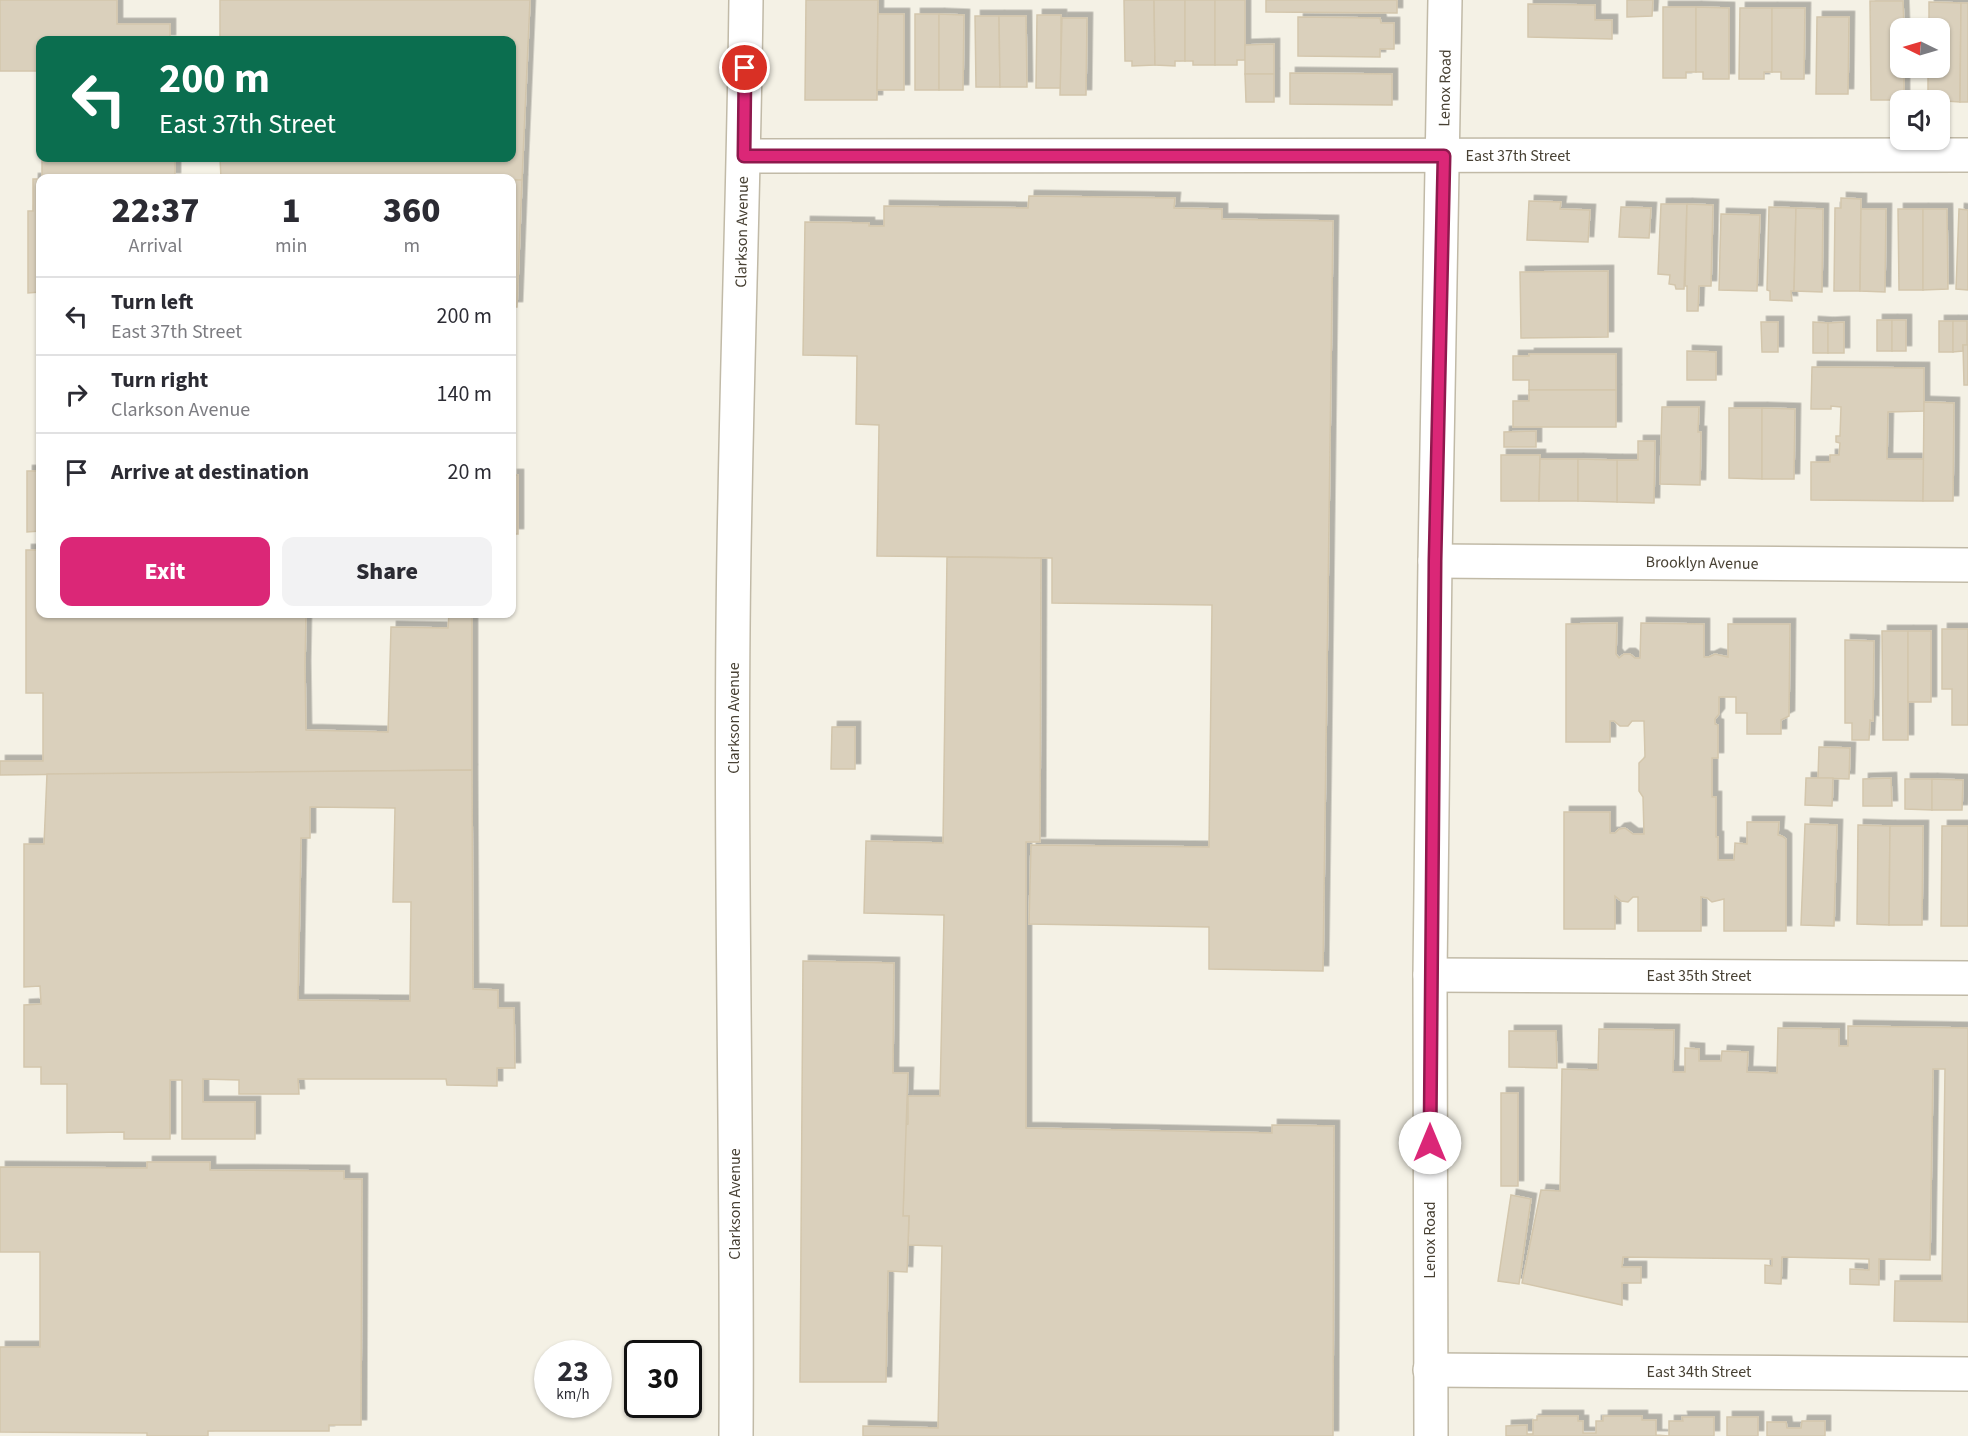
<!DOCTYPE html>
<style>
body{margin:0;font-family:"Source Sans 3",sans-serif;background:#f2f2f3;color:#2b2b33;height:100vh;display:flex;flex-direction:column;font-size:22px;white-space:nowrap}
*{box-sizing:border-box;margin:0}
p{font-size:20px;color:#7c7c81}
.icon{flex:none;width:33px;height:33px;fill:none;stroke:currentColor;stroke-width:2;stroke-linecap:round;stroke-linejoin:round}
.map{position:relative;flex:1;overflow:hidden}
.panel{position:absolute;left:36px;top:174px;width:480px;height:444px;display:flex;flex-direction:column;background:#fff;border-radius:12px;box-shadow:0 2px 4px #0004}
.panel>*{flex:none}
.banner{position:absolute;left:36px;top:36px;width:480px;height:126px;border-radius:12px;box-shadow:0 2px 4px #0004;background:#0b6e4f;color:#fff;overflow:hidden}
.needle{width:39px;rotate:275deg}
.fabs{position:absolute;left:1890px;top:18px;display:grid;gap:12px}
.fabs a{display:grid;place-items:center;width:60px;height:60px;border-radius:12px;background:#fff;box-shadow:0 2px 4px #0004;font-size:30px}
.speed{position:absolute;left:534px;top:1340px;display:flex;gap:12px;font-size:30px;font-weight:700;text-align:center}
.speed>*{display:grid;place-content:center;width:78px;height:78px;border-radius:50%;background:#fff;box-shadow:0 2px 4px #0004;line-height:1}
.speed small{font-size:15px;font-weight:400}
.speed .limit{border:3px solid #111;border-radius:9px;background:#fff;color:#111}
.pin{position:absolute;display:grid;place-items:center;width:51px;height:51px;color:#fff;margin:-26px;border:3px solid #fff;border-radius:50%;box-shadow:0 2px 6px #0007}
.me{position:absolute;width:66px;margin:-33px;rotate:0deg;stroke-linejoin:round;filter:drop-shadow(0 0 4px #0008)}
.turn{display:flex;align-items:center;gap:21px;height:126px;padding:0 24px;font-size:27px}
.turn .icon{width:78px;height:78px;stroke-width:2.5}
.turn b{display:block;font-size:42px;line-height:51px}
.eta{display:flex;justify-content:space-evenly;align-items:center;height:102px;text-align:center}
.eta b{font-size:36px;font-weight:800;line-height:42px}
.primary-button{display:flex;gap:12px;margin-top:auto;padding:12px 24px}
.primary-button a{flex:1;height:69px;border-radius:12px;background:#db2777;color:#fff;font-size:24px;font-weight:800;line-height:69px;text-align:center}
.primary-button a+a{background:#f2f2f3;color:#2b2b33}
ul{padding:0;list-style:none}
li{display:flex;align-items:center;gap:18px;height:78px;padding:0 24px;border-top:2px solid #e1e1e2}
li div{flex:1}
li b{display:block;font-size:22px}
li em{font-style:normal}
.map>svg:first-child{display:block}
.building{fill:#dad0bc;stroke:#d3c6ac;stroke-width:1.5;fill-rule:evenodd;filter:url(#shadow)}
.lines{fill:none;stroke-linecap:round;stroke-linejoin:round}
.street-casing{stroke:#c1baa7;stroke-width:36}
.street{stroke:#fff;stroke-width:33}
.route-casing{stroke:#8e194d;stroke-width:15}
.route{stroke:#db2777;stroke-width:10}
.labels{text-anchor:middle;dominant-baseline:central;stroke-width:4.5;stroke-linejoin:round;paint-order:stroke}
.street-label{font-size:16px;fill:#484134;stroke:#fff}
</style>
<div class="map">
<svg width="1968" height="1436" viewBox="0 0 1968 1436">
<defs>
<filter id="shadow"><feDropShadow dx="5.5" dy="-5.5" stdDeviation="0" flood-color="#0004"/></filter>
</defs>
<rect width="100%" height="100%" fill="#f4f1e5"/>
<g class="building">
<polygon points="0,0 117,0 117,24 170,24 170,40 40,40 40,71 0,71"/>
<polygon points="220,0 530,0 522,180 512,180 512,178 221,178 220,158 512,158 512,40 220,40"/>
<polygon points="806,0 878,0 877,100 805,100"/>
<polygon points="1124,0 1154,0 1155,65 1132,66 1132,61 1125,61"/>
<polygon points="1154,0 1185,0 1185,61 1175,61 1175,66 1155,65"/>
<polygon points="1185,0 1215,0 1215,65 1193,65 1193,61 1185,61"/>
<polygon points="1215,0 1245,0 1245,60 1237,60 1237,65 1215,65"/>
<polygon points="1266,0 1397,0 1397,13 1266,12"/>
<polygon points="1627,0 1653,0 1652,16 1627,17"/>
<polygon points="1870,1 1903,1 1904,28 1900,28 1900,68 1904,68 1904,100 1871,100"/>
<polygon points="1929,2 1961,3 1960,102 1928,100 1928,68 1940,68 1940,28 1929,28"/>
<polygon points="1961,3 1968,3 1968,102 1960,102"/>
<polygon points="1528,4 1595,5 1595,20 1612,20 1612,39 1528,37"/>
<polygon points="1663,7 1696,7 1696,72 1686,72 1686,78 1663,78"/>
<polygon points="1696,7 1729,8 1729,79 1703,79 1703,72 1696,72"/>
<polygon points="1740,8 1772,8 1772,72 1764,72 1764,79 1739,79"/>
<polygon points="1772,8 1805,8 1804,79 1781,79 1781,72 1772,72"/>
<polygon points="878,14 904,14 904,90 877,90"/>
<rect x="915" y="14" width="24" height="76"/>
<polygon points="939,14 964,15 963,90 939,90"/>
<polygon points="1037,15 1061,15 1061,88 1036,88"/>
<polygon points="975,16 999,16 1000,87 976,87"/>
<polygon points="999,16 1026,16 1027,87 1000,87"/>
<polygon points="1298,17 1380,18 1381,23 1394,23 1394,49 1380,49 1380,57 1298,56"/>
<polygon points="1817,17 1849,17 1848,94 1816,94"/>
<polygon points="1062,18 1087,18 1086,95 1060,95"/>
<polygon points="1274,44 1274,74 1245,74 1245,45"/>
<polygon points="1290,73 1392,74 1392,105 1290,104"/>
<polygon points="1245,74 1274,74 1274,102 1246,102"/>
<rect x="42" y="158" width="133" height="20"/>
<polygon points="33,179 40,179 40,292 28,293 28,211 33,211"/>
<polygon points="512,180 522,180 517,307 512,307"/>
<polygon points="1029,196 1175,198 1174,208 1222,209 1222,219 1333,221 1323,971 1209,969 1209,927 1029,924 1031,845 1209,847 1212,605 1052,603 1052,558 877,556 879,425 856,424 857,356 803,355 805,222 869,223 869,226 884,226 884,206 1028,208"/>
<polygon points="1841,198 1861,199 1860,291 1834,291 1835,208 1841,208"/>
<polygon points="1529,201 1561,202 1560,209 1590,210 1588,242 1527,240"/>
<polygon points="1661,204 1687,204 1684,289 1676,289 1675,285 1669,284 1670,275 1658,274"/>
<polygon points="1687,204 1713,205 1711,286 1699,286 1698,311 1687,311 1687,286 1685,286"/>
<polygon points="1621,207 1651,208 1649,238 1619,237"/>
<polygon points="1769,207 1796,208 1794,291 1791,291 1792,301 1770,300 1770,291 1767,290"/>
<polygon points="1796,208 1823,209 1822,292 1794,291"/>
<polygon points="1861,209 1886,209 1885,292 1860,291"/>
<polygon points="1898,209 1923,209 1923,290 1899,290"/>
<polygon points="1923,209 1947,209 1948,289 1923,290"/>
<polygon points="1959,209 1968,210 1968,290 1956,289"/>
<polygon points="1721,214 1760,215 1757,291 1719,290"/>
<polygon points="1608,271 1608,337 1521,338 1520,272"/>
<rect x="1877" y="320" width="15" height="31"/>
<rect x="1892" y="320" width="14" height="31"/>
<rect x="1939" y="321" width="14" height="31"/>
<polygon points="1953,321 1967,321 1967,345 1963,345 1963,351 1953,352"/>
<polygon points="1761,322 1778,322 1778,352 1762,352"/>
<polygon points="1813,322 1828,323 1828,353 1813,353"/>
<polygon points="1844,322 1844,353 1828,353 1828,323"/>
<polygon points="1963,345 1968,345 1968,385 1964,385"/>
<polygon points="1687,351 1716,352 1716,380 1687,380"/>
<polygon points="1529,354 1616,354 1616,390 1529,390 1529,380 1513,380 1513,356 1529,356"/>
<polygon points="1812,367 1924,368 1924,411 1888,412 1887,459 1924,459 1923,501 1811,500 1811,462 1830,462 1830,455 1839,455 1840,443 1836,442 1836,436 1840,436 1841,407 1831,406 1831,409 1811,409"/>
<polygon points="1529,390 1616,390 1616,427 1513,427 1513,401 1529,401"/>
<polygon points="1924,402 1954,403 1953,501 1923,501"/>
<polygon points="1662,407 1699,407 1698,432 1701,432 1700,485 1660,484"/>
<polygon points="1729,408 1762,408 1762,479 1729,478"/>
<polygon points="1762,408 1795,409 1794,479 1762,479"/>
<polygon points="1536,431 1536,447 1504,447 1504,432"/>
<polygon points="1638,441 1655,441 1654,503 1617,502 1617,460 1638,460"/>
<polygon points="1501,455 1540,455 1539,501 1501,501"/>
<polygon points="1540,459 1578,459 1578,501 1539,501"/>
<polygon points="1578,459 1617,460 1617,502 1578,501"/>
<polygon points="27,471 40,471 40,531 27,532"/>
<rect x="512" y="475" width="6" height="59"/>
<polygon points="26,550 40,550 40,614 306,614 305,666 306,730 388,732 391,627 448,628 449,614 472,614 472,770 0,775 0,761 43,761 43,693 26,693"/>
<polygon points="947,557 1041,558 1040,842 1026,842 1026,1128 1272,1133 1272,1125 1334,1126 1333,1436 863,1436 863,1426 938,1428 942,1246 908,1245 909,1216 903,1216 905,1125 908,1124 908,1096 940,1096 944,915 864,913 866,841 943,843"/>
<polygon points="1617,623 1616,654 1619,658 1624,654 1630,654 1635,658 1640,658 1641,623 1704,624 1704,657 1709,657 1715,654 1728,657 1728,624 1790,624 1789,716 1781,720 1781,734 1747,734 1747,713 1736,713 1736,697 1719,697 1719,714 1715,719 1715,724 1718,725 1718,758 1712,758 1712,797 1716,797 1716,837 1718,837 1718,860 1734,860 1735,843 1747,844 1747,822 1779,822 1778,835 1782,836 1786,839 1786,931 1724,931 1724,899 1712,902 1707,898 1701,897 1701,931 1638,931 1638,897 1633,897 1628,902 1621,901 1615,896 1615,929 1564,929 1564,812 1610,812 1610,833 1615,833 1619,829 1625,828 1633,834 1644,834 1643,797 1639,791 1639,763 1645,757 1644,721 1632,721 1628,726 1620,726 1614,721 1610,721 1610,742 1566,742 1566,624"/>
<polygon points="1942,629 1968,629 1968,725 1952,725 1952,689 1942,689"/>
<polygon points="1882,631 1908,631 1908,740 1883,740"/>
<rect x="1908" y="631" width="23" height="71"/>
<polygon points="1845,640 1874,641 1873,721 1870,720 1869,740 1852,740 1852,723 1845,723"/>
<polygon points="832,727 855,727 855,769 831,769"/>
<polygon points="1819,747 1850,748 1849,779 1818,778"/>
<path d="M472,770L473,989L498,990V1008H514L515,1068H497V1086L447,1085L446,1079H298L299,1094H239V1080L203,1079V1102H255V1139H182V1080H170V1139H124V1132L67,1133V1084H41V1067H24V1005L41,1004L40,986L24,987V844H44L47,774ZM310,807L395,808L393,902H411L410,1001L298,1000L301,838H310Z"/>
<polygon points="1806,778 1833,778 1832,806 1805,805"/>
<polygon points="1891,778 1892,806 1863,806 1863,779"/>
<polygon points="1905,779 1932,779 1932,810 1905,809"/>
<polygon points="1932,779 1963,780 1962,810 1932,810"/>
<polygon points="1805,824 1837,825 1834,926 1801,925"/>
<polygon points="1858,825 1890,826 1889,925 1857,924"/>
<polygon points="1890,826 1923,826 1922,925 1889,925"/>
<polygon points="1942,826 1968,826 1968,926 1941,926"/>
<polygon points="803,961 894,963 893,1073 908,1073 903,1216 909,1216 908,1245 907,1272 888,1271 886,1382 800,1382"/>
<polygon points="1848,1026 1968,1028 1968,1322 1894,1321 1895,1281 1942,1281 1945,1069 1933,1069 1930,1260 1879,1259 1879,1285 1850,1284 1850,1269 1869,1270 1869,1259 1782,1257 1781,1284 1765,1283 1765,1265 1772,1266 1772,1259 1623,1257 1622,1267 1641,1267 1641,1283 1622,1283 1622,1305 1522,1283 1541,1190 1560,1191 1562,1069 1598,1070 1599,1029 1674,1030 1673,1072 1685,1072 1685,1048 1699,1049 1699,1061 1721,1061 1722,1051 1748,1052 1747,1072 1777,1073 1778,1028 1839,1029 1839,1046 1848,1046"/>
<polygon points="1509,1031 1556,1031 1557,1068 1509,1067"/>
<rect x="1501" y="1093" width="17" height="93"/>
<polygon points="147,1162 210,1162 210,1170 344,1171 344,1179 362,1179 361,1425 329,1425 329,1431 208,1431 208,1436 147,1436 147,1433 0,1432 0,1347 40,1347 40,1252 0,1252 0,1167 147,1168"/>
<polygon points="1511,1195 1531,1199 1519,1284 1498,1281"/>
<polygon points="1537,1416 1578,1416 1578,1421 1583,1421 1583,1433 1596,1433 1596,1421 1603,1421 1603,1416 1642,1416 1642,1420 1656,1420 1656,1435 1669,1436 1669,1421 1683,1421 1682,1417 1714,1417 1714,1436 1506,1436 1506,1426 1527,1425 1527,1434 1533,1434 1533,1420 1537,1420"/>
<rect x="1727" y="1417" width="31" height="19"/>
<polygon points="1802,1421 1825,1421 1825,1436 1767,1436 1767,1422 1786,1422 1787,1428 1801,1428"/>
</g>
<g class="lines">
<defs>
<g id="street">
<polyline points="744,156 1968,155"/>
<polyline points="1435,561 1968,565"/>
<polyline points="1430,975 1968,978"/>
<polyline points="1430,1370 1968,1374"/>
<path d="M736,1436C738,1123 728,810 735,498C738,332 744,166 746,0"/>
<polyline points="1431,1436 1430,975 1435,561 1445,0"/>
</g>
</defs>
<use href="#street" class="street-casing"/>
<use href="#street" class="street"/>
</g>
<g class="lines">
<defs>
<polyline id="route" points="745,68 744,156 1444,156 1435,561 1430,1143"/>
</defs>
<use href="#route" class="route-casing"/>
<use href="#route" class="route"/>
</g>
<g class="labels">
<g class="street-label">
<text transform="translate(1445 88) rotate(-89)">Lenox Road</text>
<text x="1518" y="156">East 37th Street</text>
<text transform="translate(742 232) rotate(-89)">Clarkson Avenue</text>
<text transform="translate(1702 563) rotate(1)">Brooklyn Avenue</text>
<text transform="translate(734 718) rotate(-90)">Clarkson Avenue</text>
<text x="1699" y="976">East 35th Street</text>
<text transform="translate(735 1204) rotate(-90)">Clarkson Avenue</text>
<text transform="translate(1430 1240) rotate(-90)">Lenox Road</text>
<text x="1699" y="1372">East 34th Street</text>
</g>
</g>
</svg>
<div class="fabs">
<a><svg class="needle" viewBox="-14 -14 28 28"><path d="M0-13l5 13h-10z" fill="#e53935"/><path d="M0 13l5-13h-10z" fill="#7c7c81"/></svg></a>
<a><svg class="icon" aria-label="sound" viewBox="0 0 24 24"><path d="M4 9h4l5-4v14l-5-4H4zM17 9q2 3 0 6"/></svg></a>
</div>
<div class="speed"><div>23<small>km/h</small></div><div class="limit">30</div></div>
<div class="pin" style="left:745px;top:68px;background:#d93025"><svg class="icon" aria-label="arrive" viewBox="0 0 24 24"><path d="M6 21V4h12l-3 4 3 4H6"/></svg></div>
<svg class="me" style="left:1430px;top:1143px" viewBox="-20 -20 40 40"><circle r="19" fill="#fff"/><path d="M0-13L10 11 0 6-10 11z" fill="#db2777"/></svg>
<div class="banner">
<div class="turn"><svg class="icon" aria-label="left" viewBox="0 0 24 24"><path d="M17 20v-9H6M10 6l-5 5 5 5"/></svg><div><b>200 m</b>East 37th Street</div></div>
</div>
<section class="panel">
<div class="eta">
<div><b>22:37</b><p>Arrival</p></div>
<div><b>1</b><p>min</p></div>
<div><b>360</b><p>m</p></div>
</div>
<ul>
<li><svg class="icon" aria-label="left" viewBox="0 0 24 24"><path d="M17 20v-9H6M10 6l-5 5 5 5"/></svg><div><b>Turn left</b><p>East 37th Street</p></div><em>200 m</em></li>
<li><svg class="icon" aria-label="right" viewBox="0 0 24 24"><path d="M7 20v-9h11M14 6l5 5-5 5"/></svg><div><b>Turn right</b><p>Clarkson Avenue</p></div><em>140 m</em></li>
<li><svg class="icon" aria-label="arrive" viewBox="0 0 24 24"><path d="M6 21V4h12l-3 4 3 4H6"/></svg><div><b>Arrive at destination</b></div><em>20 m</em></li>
</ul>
<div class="primary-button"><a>Exit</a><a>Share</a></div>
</section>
</div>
